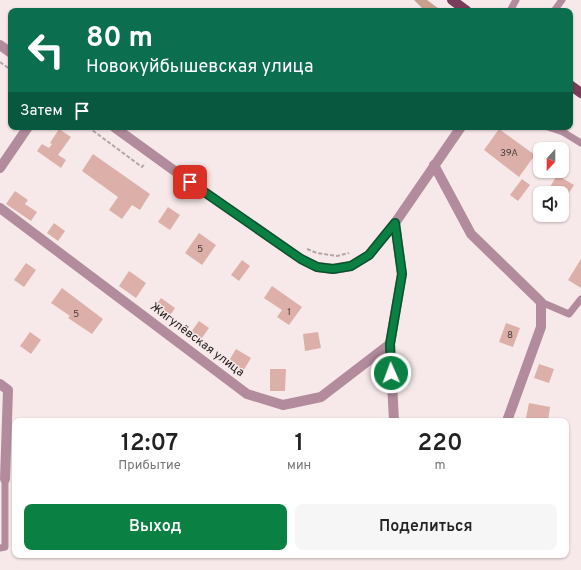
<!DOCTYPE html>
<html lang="ru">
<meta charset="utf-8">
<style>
body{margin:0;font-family:Overpass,sans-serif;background:#f6f6f6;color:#222;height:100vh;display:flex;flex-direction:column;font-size:15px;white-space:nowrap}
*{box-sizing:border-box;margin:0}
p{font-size:13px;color:#767676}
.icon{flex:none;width:22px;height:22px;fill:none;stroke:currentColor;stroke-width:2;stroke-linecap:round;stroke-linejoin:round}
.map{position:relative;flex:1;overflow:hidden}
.drawer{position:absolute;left:12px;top:418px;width:557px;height:140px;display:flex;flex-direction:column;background:#fff;border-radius:8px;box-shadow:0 1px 3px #0004}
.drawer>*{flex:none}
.banner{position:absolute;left:8px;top:8px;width:565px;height:122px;border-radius:8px;box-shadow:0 1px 3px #0004;background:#0b6e4f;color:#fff;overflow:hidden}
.needle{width:26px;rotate:201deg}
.buttons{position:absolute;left:533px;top:142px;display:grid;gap:8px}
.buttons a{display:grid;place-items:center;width:36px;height:36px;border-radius:8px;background:#fff;box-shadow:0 1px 3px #0004;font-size:20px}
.pin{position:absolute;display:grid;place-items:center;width:34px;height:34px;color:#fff;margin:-17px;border-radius:8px;box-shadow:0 2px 6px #0006}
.me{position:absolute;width:44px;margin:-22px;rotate:358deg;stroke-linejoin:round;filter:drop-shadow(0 0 3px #0008)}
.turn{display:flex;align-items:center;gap:14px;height:84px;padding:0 12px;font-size:18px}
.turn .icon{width:52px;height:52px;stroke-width:2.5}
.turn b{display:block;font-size:28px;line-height:34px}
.then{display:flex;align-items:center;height:38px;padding:0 12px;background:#0003;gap:8px;font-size:15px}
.eta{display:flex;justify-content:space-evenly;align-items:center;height:68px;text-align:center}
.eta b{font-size:24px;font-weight:600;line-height:28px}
.button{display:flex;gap:8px;margin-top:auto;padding:8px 12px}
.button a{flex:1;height:46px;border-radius:8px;background:#0b8043;color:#fff;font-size:16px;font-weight:600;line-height:46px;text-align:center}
.button a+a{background:#f6f6f6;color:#222}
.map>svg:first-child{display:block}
.forest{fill:#c7a18e}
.building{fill:#dcb0a9}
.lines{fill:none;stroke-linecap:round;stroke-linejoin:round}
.path{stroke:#b2a7a8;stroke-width:2;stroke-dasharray:4 2;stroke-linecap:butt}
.service{stroke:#b28c9c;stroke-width:7}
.minor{stroke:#b28c9c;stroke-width:10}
.tertiary{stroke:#b28c9c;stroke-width:10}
.primary{stroke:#7b3c5a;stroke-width:10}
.route-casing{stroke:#07532c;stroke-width:10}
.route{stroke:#0b8043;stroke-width:7}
.labels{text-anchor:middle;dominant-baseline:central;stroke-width:3;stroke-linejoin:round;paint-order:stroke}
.number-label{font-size:10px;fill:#4e403e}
.street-label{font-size:12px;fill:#1f1a1a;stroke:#f7e9ea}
</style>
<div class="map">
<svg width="581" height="570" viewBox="0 0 581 570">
<rect width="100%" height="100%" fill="#f7e9ea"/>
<polygon class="forest" points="414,0 427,0 442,11 425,11"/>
<g class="building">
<polygon points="59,129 71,137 58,155 66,160 61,168 37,151 42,144 49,148 52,144 50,143"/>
<polygon points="499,129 535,155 519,177 484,150"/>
<polygon points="93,154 150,194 140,210 132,205 122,219 109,210 118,197 82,171"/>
<polygon points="557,175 574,185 566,198 562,195 562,193 558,193 550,187"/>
<polygon points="522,179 530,185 518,201 510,195"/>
<polygon points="15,191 28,200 25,204 37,212 31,221 6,204"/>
<polygon points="168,207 180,215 170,230 158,222"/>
<polygon points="54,223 65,231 58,241 47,233"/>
<polygon points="199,233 216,245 202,265 185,253"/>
<polygon points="581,259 581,288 568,280"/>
<polygon points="242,260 250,266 239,281 231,275"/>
<polygon points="26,263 36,270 24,287 14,280"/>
<polygon points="129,271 146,283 136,298 119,286"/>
<polygon points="272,286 302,307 289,325 277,317 282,310 264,298"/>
<polygon points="62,288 103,319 92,334 68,318 70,316 51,303"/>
<polygon points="161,298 175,308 167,320 153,310"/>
<polygon points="199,321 209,328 199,342 189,335"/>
<polygon points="506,323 520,328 513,347 499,342"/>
<polygon points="30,332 41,340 31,354 20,346"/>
<polygon points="318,332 321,348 305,351 303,334"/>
<polygon points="236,349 251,358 242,373 227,364"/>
<polygon points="539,364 554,369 549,383 534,378"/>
<polygon points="270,369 286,369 285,391 270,391"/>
<polygon points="529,403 550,407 548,421 539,421 526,418"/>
</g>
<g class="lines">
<g class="path">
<polyline points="0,62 11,70"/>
<polyline points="88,127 142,167 145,163"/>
<polyline points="307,249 317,253 337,256 349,253"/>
</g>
<g class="service">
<polyline points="510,11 516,0"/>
<polyline points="554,11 562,0"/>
<polyline points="548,127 563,132 581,143"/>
<polyline points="541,302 569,314 581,299"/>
<polyline points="0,548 5,547 5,479"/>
</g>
<g class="minor">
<polyline points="434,165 471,234 541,302 541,327 507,421"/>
<polyline points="0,168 28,127"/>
<polyline points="0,208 247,394 283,405 321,397 390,344"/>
<polyline points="0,384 8,390 5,479"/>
<polyline points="394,421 390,344 402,274 395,223"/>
</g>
<g class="tertiary">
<polyline points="0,45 11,53"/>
<polyline points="114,127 190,182 301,259 317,267 333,269 351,266 369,255 395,223 461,127"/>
</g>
<g class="primary">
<polyline points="452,0 467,11"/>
<polyline points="570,85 581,93"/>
</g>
</g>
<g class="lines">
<defs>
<polyline id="route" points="190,182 301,259 317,267 333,269 351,266 369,255 395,223 402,274 390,344 391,373"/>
</defs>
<use href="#route" class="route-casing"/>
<use href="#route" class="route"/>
</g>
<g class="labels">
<g class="number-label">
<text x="509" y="153">39А</text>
<text x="200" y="249">5</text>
<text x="289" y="312">1</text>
<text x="76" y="314">5</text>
<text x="510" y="335">8</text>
</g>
<g class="street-label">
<text transform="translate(197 340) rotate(37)">Жигулёвская улица</text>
</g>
</g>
</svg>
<div class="buttons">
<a><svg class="needle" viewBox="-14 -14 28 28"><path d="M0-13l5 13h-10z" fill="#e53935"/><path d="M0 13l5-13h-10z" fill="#767676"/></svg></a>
<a><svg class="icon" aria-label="sound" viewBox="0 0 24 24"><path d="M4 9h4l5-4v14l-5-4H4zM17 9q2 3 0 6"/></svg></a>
</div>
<div class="pin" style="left:190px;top:182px;background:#d93025"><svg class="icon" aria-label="arrive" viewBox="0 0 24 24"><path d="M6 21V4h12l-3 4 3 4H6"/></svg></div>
<svg class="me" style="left:391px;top:373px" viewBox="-20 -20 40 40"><circle r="17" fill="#0b8043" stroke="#fff" stroke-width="3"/><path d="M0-11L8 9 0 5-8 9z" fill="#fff"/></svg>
<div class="banner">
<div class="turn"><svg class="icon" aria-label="left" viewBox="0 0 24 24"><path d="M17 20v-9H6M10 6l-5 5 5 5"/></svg><div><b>80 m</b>Новокуйбышевская улица</div></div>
<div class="then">Затем<svg class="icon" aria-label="arrive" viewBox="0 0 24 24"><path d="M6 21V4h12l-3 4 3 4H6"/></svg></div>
</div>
<section class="drawer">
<div class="eta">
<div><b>12:07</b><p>Прибытие</p></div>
<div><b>1</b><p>мин</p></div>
<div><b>220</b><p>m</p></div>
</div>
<div class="button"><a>Выход</a><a>Поделиться</a></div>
</section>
</div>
